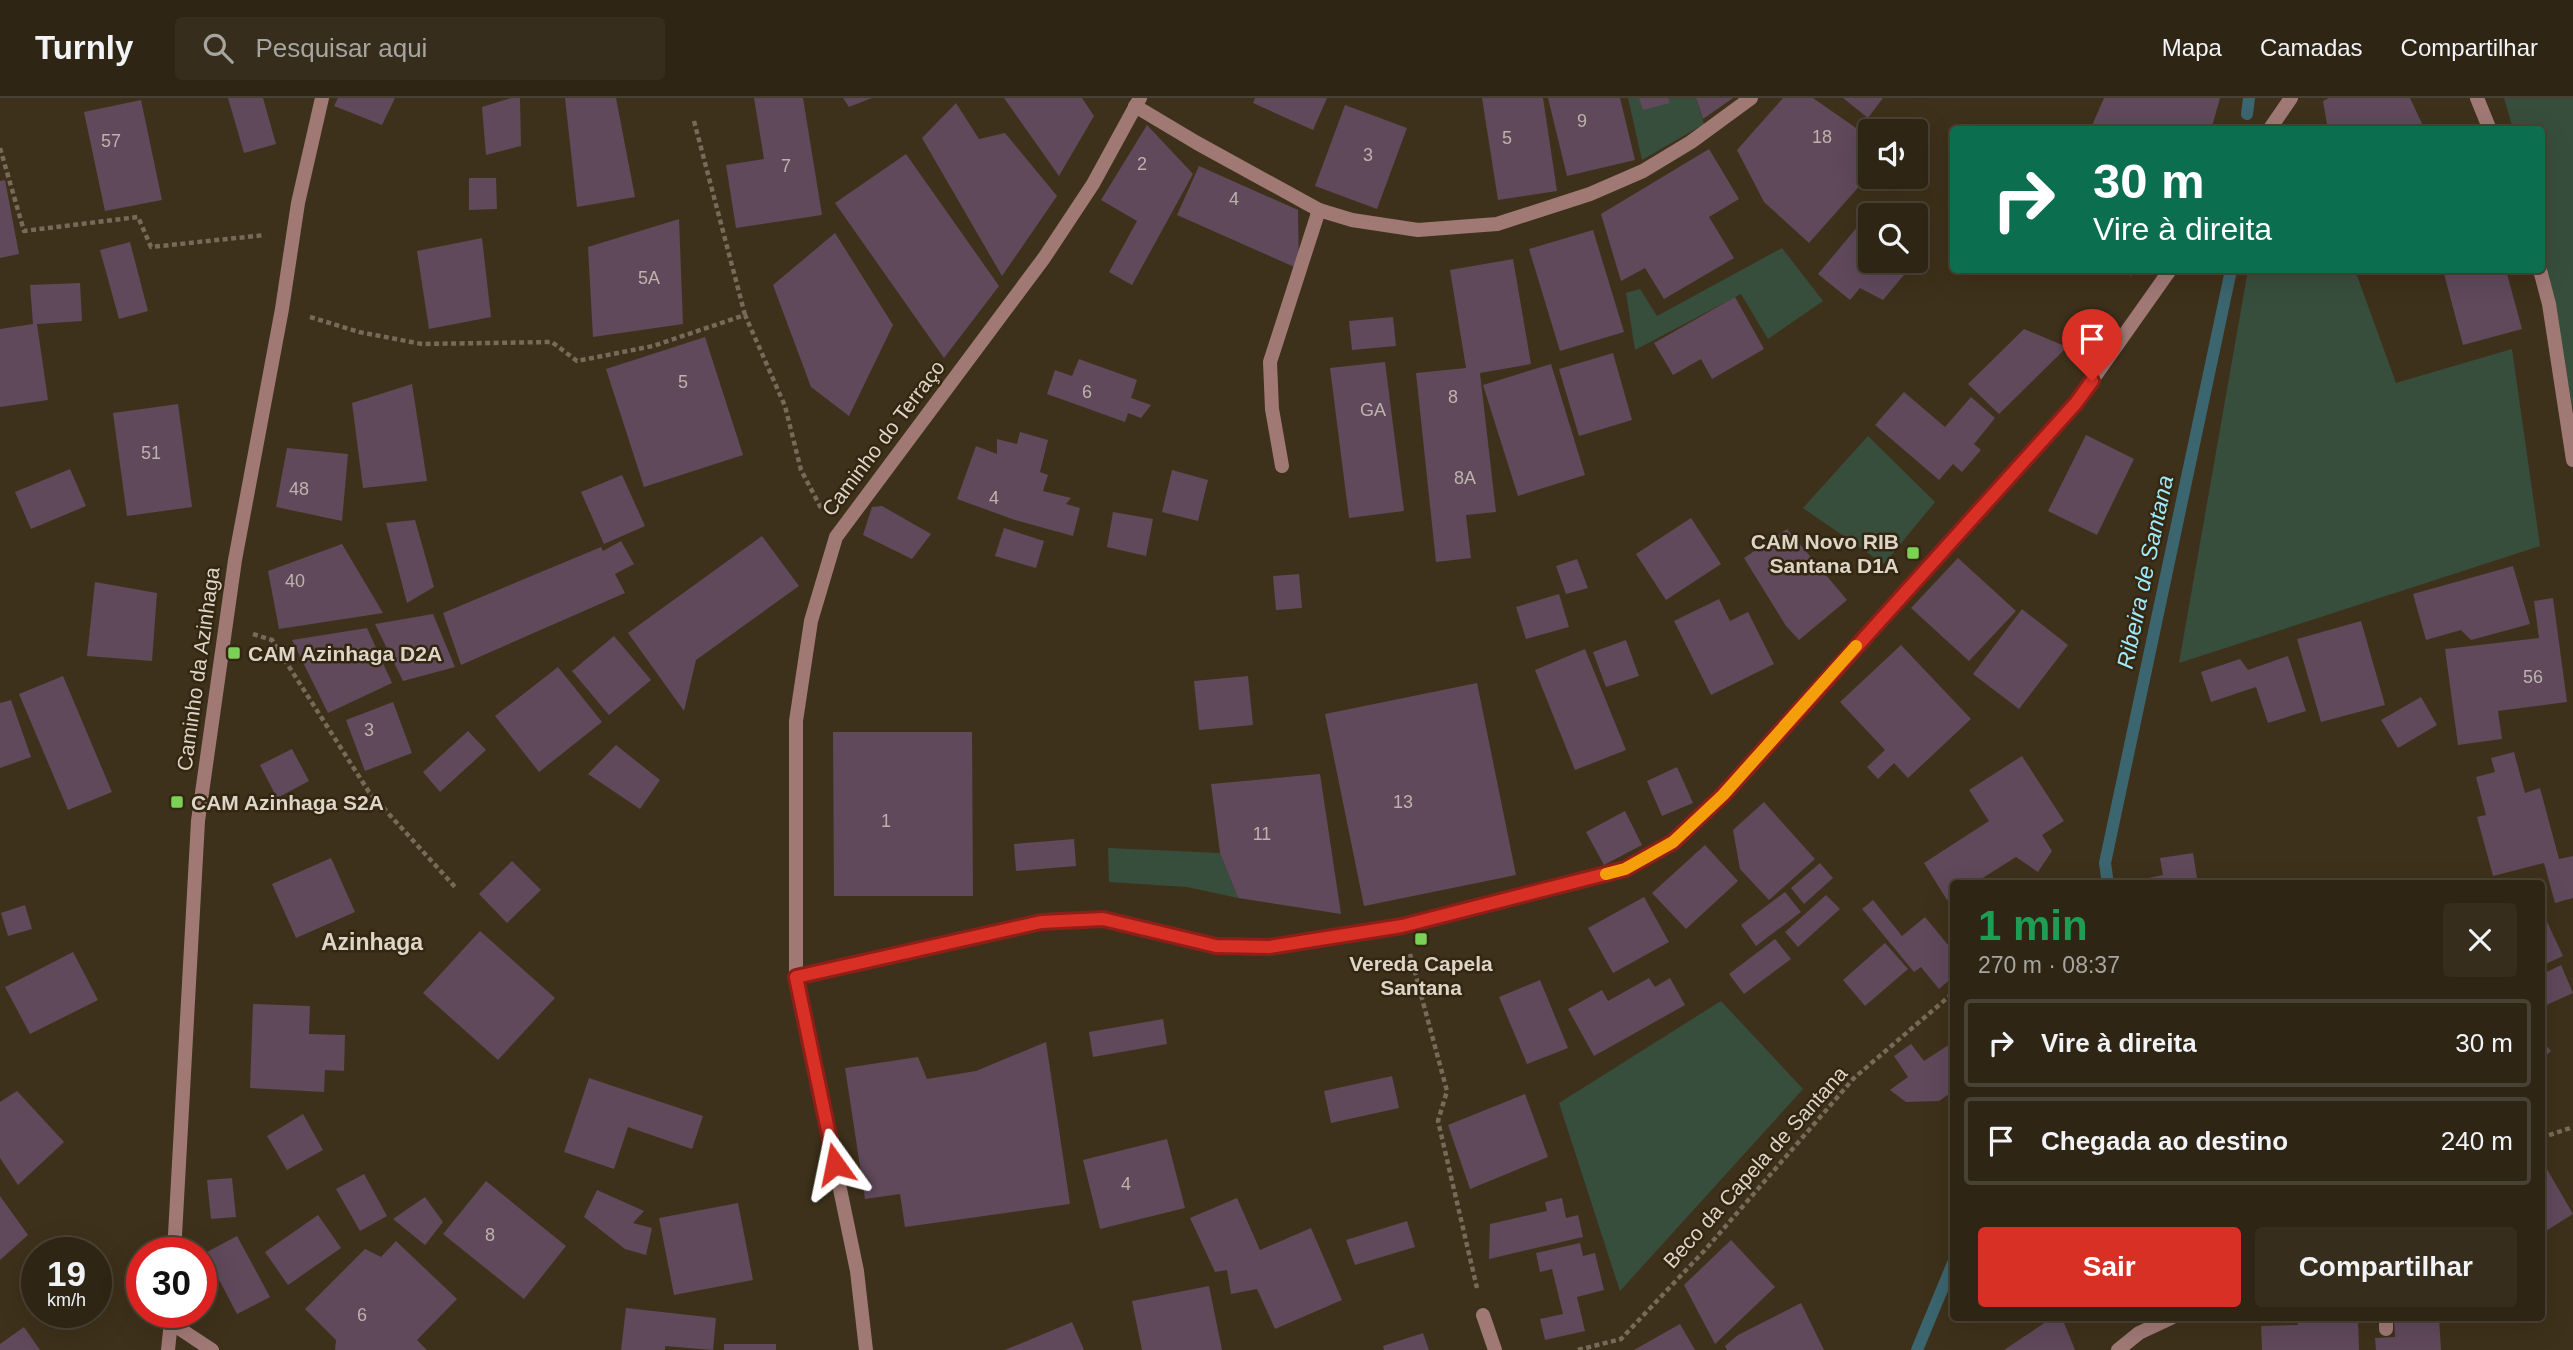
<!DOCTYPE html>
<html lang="pt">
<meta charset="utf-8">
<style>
body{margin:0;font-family:Arial,sans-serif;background:#362d1d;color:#f1f3f6;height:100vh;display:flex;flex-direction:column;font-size:26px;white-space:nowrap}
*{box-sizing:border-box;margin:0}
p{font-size:23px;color:#a7a5a0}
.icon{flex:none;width:38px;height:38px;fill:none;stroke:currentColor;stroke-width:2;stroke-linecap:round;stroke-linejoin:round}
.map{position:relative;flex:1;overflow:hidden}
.details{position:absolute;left:1950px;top:782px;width:595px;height:441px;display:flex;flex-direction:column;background:#2e2514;border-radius:7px;box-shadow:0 7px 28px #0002,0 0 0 2px #494234}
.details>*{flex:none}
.hud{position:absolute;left:1950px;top:28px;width:595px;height:147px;border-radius:7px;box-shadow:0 7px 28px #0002,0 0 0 2px #494234;background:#0b6e4f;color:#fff;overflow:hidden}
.buttons{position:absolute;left:1858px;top:21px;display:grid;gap:14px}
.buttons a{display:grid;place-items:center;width:70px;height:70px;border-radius:7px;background:#2e2514;box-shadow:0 7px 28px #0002,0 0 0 2px #494234;font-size:35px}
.speed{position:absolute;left:21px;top:1139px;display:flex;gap:14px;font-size:35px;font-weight:700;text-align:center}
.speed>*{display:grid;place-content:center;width:91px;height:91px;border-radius:50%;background:#2e2514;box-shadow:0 7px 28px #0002,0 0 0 2px #494234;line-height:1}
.speed small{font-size:18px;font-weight:400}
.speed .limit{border:10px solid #d22;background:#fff;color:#111}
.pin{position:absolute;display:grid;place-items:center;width:60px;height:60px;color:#fff;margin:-72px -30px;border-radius:50% 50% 50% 0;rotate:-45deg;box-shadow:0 0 7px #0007}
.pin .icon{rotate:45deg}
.me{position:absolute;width:77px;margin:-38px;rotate:348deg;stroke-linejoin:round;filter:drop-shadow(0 0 5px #0008)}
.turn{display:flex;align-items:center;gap:24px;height:147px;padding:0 28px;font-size:32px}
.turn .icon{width:91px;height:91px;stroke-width:2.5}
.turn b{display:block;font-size:49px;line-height:60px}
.round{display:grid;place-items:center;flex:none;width:74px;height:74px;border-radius:7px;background:#362d1d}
.overview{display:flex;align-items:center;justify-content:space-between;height:119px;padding:0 28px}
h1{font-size:42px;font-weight:600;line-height:52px;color:#1e9e55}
.button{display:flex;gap:14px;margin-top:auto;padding:14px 28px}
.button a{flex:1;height:80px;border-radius:7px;background:#d93025;color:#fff;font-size:28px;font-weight:600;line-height:80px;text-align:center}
.button a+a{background:#362d1d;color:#f1f3f6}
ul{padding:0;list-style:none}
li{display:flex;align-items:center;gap:21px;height:88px;margin:0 14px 10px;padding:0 14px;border:4px solid #494234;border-radius:7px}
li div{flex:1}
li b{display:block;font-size:26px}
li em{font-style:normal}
header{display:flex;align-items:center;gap:42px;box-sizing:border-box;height:98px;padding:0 35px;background:#2e2514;border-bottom:2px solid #494234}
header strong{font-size:33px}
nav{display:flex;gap:38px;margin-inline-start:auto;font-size:24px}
.search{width:490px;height:63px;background:#362d1d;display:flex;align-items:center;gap:18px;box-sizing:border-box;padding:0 24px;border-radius:7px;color:#a7a5a0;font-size:26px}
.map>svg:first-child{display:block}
.green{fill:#384e3c}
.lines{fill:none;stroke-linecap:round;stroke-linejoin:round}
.stream{stroke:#3b656f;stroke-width:12}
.building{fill:#5f495b}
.path{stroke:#766b58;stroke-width:4.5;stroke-dasharray:5 3.5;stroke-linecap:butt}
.minor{stroke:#a07975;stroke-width:14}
.route-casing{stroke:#8d1f18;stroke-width:18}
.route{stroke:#d93025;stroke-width:12}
.slow{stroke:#f59e0b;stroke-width:12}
.poi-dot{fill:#7bd155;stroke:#342711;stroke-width:2.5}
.labels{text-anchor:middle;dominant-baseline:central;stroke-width:5;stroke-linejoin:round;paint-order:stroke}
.number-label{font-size:18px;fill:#beb2ac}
.street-label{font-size:21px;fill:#ddd5c7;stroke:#342711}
.poi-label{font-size:21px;font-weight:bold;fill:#ddd5c7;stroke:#342711;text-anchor:start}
.water-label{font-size:23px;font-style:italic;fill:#9eebfd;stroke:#342711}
.neighbourhood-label{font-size:23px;font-weight:bold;fill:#ddd5c7;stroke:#342711}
</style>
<header>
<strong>Turnly</strong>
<div class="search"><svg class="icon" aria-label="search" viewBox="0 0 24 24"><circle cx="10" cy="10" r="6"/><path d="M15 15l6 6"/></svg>Pesquisar aqui</div>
<nav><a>Mapa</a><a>Camadas</a><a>Compartilhar</a></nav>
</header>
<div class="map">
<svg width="2573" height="1252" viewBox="0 0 2573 1252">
<rect width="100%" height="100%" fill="#3e311b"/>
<g class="green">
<polygon points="1628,0 1696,0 1704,26 1642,62"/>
<polygon points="2504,0 2573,0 2573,311 2541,148 2541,32 2513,31"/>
<polygon points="1782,150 1823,203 1768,241 1741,196 1635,252 1626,195 1640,191 1657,218"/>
<polygon points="2248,172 2355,172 2396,285 2512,251 2540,448 2179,565"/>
<polygon points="1868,338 1935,404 1884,466 1803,410"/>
<polygon points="1108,750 1220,755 1238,800 1187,789 1109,784"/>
<polygon points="1721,903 1803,991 1620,1193 1559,1005"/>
</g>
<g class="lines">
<g class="stream">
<polyline points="2247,16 2249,0"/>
<polyline points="2108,786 2105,765 2231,172"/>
<polyline points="1917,1252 1953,1165"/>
</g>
</g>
<g class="building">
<polygon points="228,0 263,0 276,46 244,55"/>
<polygon points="338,0 395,0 382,27 334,8"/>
<polygon points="511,0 520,0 521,48 486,57 482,9"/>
<polygon points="565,0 616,0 635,99 577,109"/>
<polygon points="754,0 803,0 822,117 736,130 726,67 764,61"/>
<polygon points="843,0 872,0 849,9"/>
<polygon points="1004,0 1082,0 1094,18 1059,78"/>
<polygon points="1255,0 1327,0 1313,32 1253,5"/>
<polygon points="1482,0 1543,0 1557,93 1498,102"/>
<polygon points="1548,0 1620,0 1635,62 1567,78"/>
<polygon points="1639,0 1668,0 1670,5 1643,12"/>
<polygon points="1696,0 1733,0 1703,21"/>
<polygon points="1783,0 1813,0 1866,37 1871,44 1871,75 1809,145 1764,104 1737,52"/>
<polygon points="1843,0 1883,0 1868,20"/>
<polygon points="2104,0 2220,0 2211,32 2090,32"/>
<polygon points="2329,0 2410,0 2424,30 2328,32 2323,3"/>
<polygon points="141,2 162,102 105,113 84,14"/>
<polygon points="956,5 979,41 1005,35 1057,98 1002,178 922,40"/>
<polygon points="1345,7 1407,30 1377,111 1315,88"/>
<polygon points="1147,27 1193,76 1132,187 1109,174 1137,123 1101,102"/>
<polygon points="1709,51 1739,101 1709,119 1734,160 1664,201 1645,170 1621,183 1601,116"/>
<polygon points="906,56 999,188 944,260 835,105"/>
<polygon points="1199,68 1298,112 1299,171 1177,117"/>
<polygon points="469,80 496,80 497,111 469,112"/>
<polygon points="5,82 19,156 0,160 0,83"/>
<polygon points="679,121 683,226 593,239 588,149"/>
<polygon points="1858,128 1871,139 1871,163 1899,163 1909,171 1883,202 1860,190 1850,202 1818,176"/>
<polygon points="1593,132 1624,234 1560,253 1529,151"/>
<polygon points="835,135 893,227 849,318 811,289 773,187"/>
<polygon points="482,140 491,219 429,231 417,153"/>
<polygon points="130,144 148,213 119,221 100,152"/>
<polygon points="1513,161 1531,266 1480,275 1496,414 1466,417 1471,460 1436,464 1416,275 1466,270 1450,172"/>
<polygon points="2120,172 2135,172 2131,178"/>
<polygon points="2443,172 2506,172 2522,231 2463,247"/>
<polygon points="80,185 82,223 37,226 48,302 0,309 0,231 33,226 30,187"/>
<polygon points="1735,199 1764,251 1712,281 1701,261 1673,277 1654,245"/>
<polygon points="1393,219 1396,248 1352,252 1349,223"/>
<polygon points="2024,231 2067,249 1999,316 1968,286"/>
<polygon points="705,239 743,357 644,389 606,271"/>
<polygon points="1613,255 1632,322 1579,338 1559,271"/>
<polygon points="1079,261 1137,282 1131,300 1151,307 1141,320 1128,315 1125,324 1047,296 1055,272 1072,278"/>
<polygon points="1385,264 1404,413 1349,420 1330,270"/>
<polygon points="1551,266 1585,377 1518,398 1483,287"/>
<polygon points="412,286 427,383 363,390 352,305"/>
<polygon points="1904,294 1945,329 1971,299 1995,320 1974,346 1981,352 1962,374 1953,366 1939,382 1875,327"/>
<polygon points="178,306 192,409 127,418 113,315"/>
<polygon points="1020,334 1048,342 1040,374 1048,377 1043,393 1071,400 1066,406 1080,410 1073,438 1015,422 957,401 976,348 997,356 997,341 1017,346"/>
<polygon points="2086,337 2134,361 2097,437 2048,413"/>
<polygon points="287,350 348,356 342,423 276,409"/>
<polygon points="70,371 86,408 31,431 15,394"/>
<polygon points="1172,372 1208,382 1198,423 1162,414"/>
<polygon points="622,377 645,428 604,446 581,394"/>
<polygon points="882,408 931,436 912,461 863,437 872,409"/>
<polygon points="1113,414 1153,421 1146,458 1107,449"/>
<polygon points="1691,420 1721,466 1666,502 1636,456"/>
<polygon points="415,422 434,489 407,505 386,425"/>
<polygon points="1004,430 1044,443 1036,470 995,458"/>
<polygon points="1787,431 1847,502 1799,542 1786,528 1744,460"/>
<polygon points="762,438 799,488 696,562 684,613 628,535"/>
<polygon points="621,443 634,466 615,476 625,495 461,567 443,515 601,449 603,453"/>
<polygon points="342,446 383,515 279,531 268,473"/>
<polygon points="1958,460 2016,513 1969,563 1911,510"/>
<polygon points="1577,461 1588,490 1566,496 1556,468"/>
<polygon points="2513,468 2530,526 2471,542 2461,532 2426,542 2413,496"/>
<polygon points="1299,476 1302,510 1276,512 1273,478"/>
<polygon points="95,484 157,495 152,563 87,558"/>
<polygon points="1559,496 1569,529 1526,541 1516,509"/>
<polygon points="2553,500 2567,604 2498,613 2502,641 2458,647 2445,551 2539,540 2534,503"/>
<polygon points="1719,501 1730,523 1748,514 1774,566 1711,597 1674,523"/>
<polygon points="2022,511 2068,547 2019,611 1973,576"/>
<polygon points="433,516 455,569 403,583 375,526"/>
<polygon points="2361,523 2385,607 2321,624 2297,541"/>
<polygon points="367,530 392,585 328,615 292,542"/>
<polygon points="614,538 651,582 609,617 572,573"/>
<polygon points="1626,542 1639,578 1606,589 1593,554"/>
<polygon points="1901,547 1971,621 1908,680 1894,665 1878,681 1867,669 1885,652 1840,604"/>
<polygon points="1585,551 1626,652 1575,672 1535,572"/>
<polygon points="2288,558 2306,613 2268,625 2256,589 2211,604 2201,574 2240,561 2248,572"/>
<polygon points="558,569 602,624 539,674 495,618"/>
<polygon points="63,578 112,694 68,712 19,596"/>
<polygon points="1248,578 1253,627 1199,632 1194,583"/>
<polygon points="1477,585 1516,777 1364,808 1325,616"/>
<polygon points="2421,599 2437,627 2398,650 2381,622"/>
<polygon points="11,602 31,659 0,670 0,605"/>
<polygon points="393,604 412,655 365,673 346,622"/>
<polygon points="468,633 486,652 440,694 423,674"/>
<polygon points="833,634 972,634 973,798 834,798"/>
<polygon points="616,647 660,682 640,711 588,676"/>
<polygon points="292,651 309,683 277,700 260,667"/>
<polygon points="2514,654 2525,695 2540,690 2559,761 2573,758 2573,800 2555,805 2544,765 2493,778 2477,719 2486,717 2476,679 2495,674 2491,660"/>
<polygon points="2022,658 2064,723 2042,737 2052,753 2038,774 2016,759 1973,786 1953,786 1953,799 1947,802 1924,765 1989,723 1969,692"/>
<polygon points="1677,669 1693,705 1662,718 1647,683"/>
<polygon points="1320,676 1341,816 1238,800 1220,755 1211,686"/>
<polygon points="1764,704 1815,761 1769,802 1740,771 1733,732"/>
<polygon points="1625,713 1642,747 1604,767 1586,734"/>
<polygon points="1074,741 1076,768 1016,773 1014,746"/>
<polygon points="1705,747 1738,783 1686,831 1652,795"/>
<polygon points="2193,755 2198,786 2120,786 2163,777 2160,760"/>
<polygon points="331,760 355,814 296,840 272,786"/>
<polygon points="512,763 541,792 507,825 479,796"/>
<polygon points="1820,765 1833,780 1804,806 1791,790"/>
<polygon points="1785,794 1801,814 1756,848 1741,827"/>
<polygon points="1826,797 1840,811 1798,849 1785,834"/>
<polygon points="1644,799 1669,844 1613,875 1588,830"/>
<polygon points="1873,802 1902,838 1925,819 1953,853 1953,879 1939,891 1921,869 1914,874 1862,811"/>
<polygon points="25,807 32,831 8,838 1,815"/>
<polygon points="2541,811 2563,858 2541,868"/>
<polygon points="480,833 555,900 498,962 423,895"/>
<polygon points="1775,841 1791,861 1744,896 1729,876"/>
<polygon points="1885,845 1908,871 1865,908 1843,882"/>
<polygon points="73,854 98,902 30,936 5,889"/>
<polygon points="2561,867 2573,895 2542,909 2547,920 2541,926 2541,877"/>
<polygon points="1649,880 1655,889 1670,880 1685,907 1594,958 1568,911 1602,892 1608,903"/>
<polygon points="1540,882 1568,950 1527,966 1499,899"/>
<polygon points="253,906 310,908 309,936 345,937 344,973 325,972 324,994 250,990"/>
<polygon points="1163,921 1167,946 1093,959 1089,934"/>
<polygon points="2541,942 2551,953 2541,962"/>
<polygon points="1046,944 1070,1106 905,1129 900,1096 865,1101 845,970 918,959 927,981 976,973"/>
<polygon points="1953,944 1953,993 1939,1003 1906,1004 1890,992 1908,979 1894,958 1911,946 1924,963"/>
<polygon points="1392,978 1399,1010 1331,1025 1324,993"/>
<polygon points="589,980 703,1018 692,1051 628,1029 614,1071 564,1054"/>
<polygon points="17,993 64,1044 18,1087 0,1060 0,1004"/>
<polygon points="1525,996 1548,1059 1470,1091 1448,1027"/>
<polygon points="303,1016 323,1052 287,1072 267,1038"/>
<polygon points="1167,1041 1185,1110 1100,1131 1083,1062"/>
<polygon points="2541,1061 2573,1116 2541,1136"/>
<polygon points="364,1076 387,1118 360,1133 336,1091"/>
<polygon points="232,1080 236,1119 211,1121 207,1082"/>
<polygon points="486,1083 566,1148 524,1201 443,1136"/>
<polygon points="597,1092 644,1113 633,1125 652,1130 646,1157 625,1151 584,1119"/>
<polygon points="0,1098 28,1137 0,1162"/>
<polygon points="425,1099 443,1124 425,1147 393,1121"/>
<polygon points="1237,1100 1260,1152 1311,1130 1342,1202 1275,1231 1257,1191 1231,1196 1227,1172 1215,1174 1190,1120"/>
<polygon points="1562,1100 1566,1120 1578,1117 1583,1139 1489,1161 1490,1126 1547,1113 1545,1104"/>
<polygon points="738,1105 753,1182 674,1197 659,1120"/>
<polygon points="318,1117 341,1150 288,1187 265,1154"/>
<polygon points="1407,1123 1415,1149 1355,1167 1346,1142"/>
<polygon points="237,1138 270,1199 237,1216 205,1155"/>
<polygon points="1731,1142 1775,1189 1715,1246 1684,1187"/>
<polygon points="396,1143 457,1201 417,1242 427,1252 335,1252 336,1242 305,1211 365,1151 381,1159"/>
<polygon points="1580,1145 1583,1158 1595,1155 1604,1192 1577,1199 1585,1233 1545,1242 1540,1221 1563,1216 1552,1171 1540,1174 1536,1155"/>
<polygon points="1209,1188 1222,1252 1142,1252 1132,1203"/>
<polygon points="1801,1205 1824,1252 1727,1252 1725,1248 1738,1237"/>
<polygon points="626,1210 716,1220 713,1252 665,1248 665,1252 621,1252"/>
<polygon points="2052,1220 2062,1220 2075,1252 2004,1252"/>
<polygon points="2297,1220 2358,1220 2359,1252 2262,1252 2261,1228 2298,1227"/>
<polygon points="2394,1220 2439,1220 2441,1252 2376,1252 2375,1240 2395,1239"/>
<polygon points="1072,1224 1084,1252 1005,1252"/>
<polygon points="1680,1226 1695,1252 1634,1252"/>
<polygon points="24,1229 40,1252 0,1252 0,1246"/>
<polygon points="1423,1235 1429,1252 1384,1252 1383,1248"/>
<rect x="724" y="1246" width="52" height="6"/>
</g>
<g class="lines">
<g class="path">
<polyline points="694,23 745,217"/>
<polyline points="0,50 24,133 138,119 151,149 265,137"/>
<polyline points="310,219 359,234 422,246 552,244 577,263 653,248 745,217 785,308 801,372 821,410"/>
<polyline points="253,536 272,542 369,694 456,790"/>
<polyline points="1410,856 1447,993 1438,1023 1477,1190"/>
<polyline points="2541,1040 2573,1029"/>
<polyline points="1578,1252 1621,1241 1705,1152 1854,980 1953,895"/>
</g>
<g class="minor">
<polyline points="2477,0 2490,32"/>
<polyline points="1135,8 1197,45 1319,112 1352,122 1418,132 1497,126 1590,96 1643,73 1691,44 1751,0"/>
<polyline points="2269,32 2291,0"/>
<polyline points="2540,172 2549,206 2573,362"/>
<polyline points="1282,368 1272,311 1270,264 1319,112"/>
<polyline points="796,879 1041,824 1103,821 1216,848 1269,849 1402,828 1625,771 1673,745 1723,697 2076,305 2170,172"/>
<polyline points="174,1155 198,723 235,462 282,211 298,105 322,0"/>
<polyline points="1483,1217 1495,1252"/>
<polyline points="2386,1220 2386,1231"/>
<polyline points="171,1225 212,1252"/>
<polyline points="168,1252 172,1214"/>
<polyline points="866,1252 857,1173 796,879 796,623 811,523 836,439 1044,160 1093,86 1140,0"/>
<polyline points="2118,1252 2139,1235 2171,1220"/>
</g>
</g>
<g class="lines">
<defs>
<polyline id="route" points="835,1066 796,879 1041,824 1103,821 1216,848 1269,849 1402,828 1625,771 1673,744 1723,697 2076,305 2092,283"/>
</defs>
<use href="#route" class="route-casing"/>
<use href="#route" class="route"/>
<polyline class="slow" points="1606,776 1625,771 1673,744 1723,697 1856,548"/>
</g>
<g class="poi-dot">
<rect x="1906" y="448" width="14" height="14" rx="3.5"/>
<rect x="227" y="548" width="14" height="14" rx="3.5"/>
<rect x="170" y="697" width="14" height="14" rx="3.5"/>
<rect x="1414" y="834" width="14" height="14" rx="3.5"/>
</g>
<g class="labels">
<g class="number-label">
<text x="1582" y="23">9</text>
<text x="1822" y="39">18</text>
<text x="1507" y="40">5</text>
<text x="111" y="43">57</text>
<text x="1368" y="57">3</text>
<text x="1142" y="66">2</text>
<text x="786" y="68">7</text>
<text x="1234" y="101">4</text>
<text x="649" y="180">5A</text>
<text x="683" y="284">5</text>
<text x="1087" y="294">6</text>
<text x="1453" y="299">8</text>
<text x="1373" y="312">GA</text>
<text x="151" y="355">51</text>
<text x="1465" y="380">8A</text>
<text x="299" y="391">48</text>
<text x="994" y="400">4</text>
<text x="295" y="483">40</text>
<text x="2533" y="579">56</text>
<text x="369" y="632">3</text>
<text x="1403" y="704">13</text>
<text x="886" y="723">1</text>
<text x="1262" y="736">11</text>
<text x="1126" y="1086">4</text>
<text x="490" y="1137">8</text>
<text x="362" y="1217">6</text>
</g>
<g class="street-label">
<text transform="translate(883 340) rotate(-53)">Caminho do Terraço</text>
<text transform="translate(198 571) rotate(-82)">Caminho da Azinhaga</text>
<text transform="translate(1755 1069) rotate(-48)">Beco da Capela de Santana</text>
</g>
<g class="poi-label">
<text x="1899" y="443" text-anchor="end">CAM Novo RIB<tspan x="1899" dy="24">Santana D1A</tspan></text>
<text x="248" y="555">CAM Azinhaga D2A</text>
<text x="191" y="704">CAM Azinhaga S2A</text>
<text x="1421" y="865" text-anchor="middle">Vereda Capela<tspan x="1421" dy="24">Santana</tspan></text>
</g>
<g class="water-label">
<text transform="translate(2145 474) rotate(-78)">Ribeira de Santana</text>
</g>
<g class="neighbourhood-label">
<text x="372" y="844">Azinhaga</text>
</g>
</g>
</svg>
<div class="buttons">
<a><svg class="icon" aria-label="sound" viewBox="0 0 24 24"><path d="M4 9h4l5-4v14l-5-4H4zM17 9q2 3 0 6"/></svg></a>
<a><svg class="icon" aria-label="search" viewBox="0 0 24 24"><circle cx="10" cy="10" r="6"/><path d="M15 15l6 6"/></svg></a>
</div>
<div class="speed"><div>19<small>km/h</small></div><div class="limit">30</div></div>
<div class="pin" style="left:2092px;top:283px;background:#d93025"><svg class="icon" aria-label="arrive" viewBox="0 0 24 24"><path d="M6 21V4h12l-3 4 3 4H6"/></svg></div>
<svg class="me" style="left:835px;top:1066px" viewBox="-20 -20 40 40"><path d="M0-17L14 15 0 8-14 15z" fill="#d93025" stroke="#fff" stroke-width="4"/></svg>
<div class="hud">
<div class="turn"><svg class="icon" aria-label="right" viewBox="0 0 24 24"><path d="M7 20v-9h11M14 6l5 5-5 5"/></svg><div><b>30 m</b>Vire à direita</div></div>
</div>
<section class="details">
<div class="overview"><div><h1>1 min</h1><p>270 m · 08:37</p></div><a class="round"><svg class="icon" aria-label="close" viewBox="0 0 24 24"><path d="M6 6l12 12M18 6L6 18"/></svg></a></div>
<ul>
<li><svg class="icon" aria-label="right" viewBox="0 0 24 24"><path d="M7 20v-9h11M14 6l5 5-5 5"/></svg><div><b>Vire à direita</b></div><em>30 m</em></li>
<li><svg class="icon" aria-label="arrive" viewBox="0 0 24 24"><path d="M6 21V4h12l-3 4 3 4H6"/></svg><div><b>Chegada ao destino</b></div><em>240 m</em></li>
</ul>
<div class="button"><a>Sair</a><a>Compartilhar</a></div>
</section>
</div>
